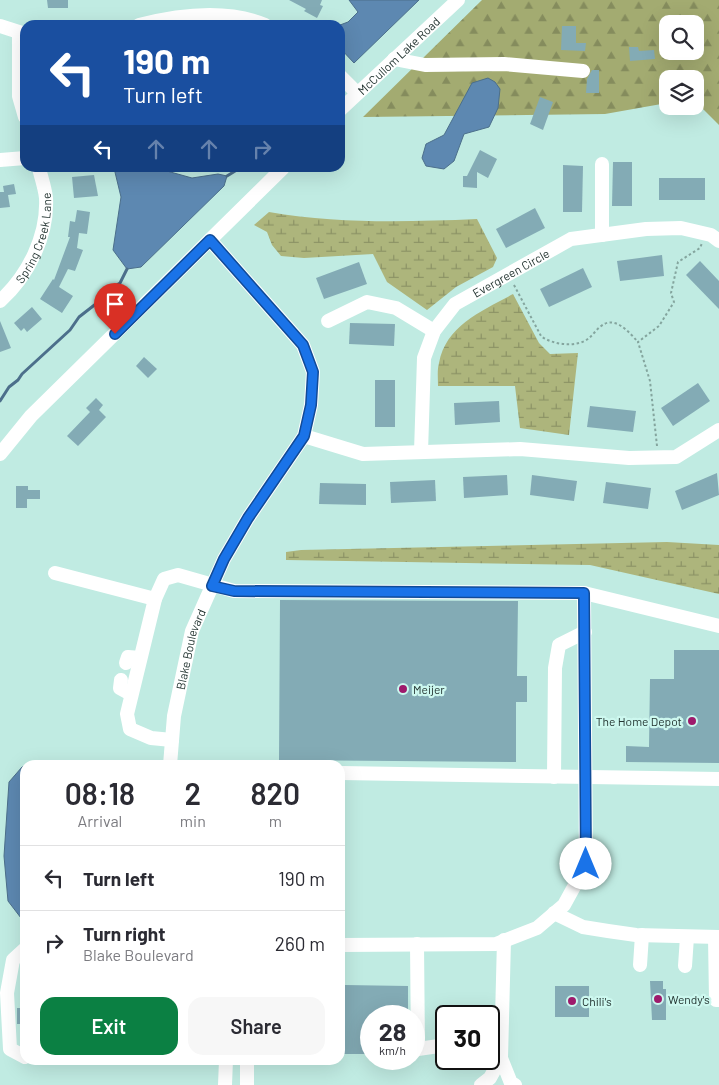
<!DOCTYPE html>
<style>
body{margin:0;font-family:Barlow,sans-serif;background:#f7f7f7;color:#2b2b33;height:100vh;display:flex;flex-direction:column;font-size:19px;white-space:nowrap}
*{box-sizing:border-box;margin:0}
p{font-size:16px;color:#7c7c81}
.icon{flex:none;width:28px;height:28px;fill:none;stroke:currentColor;stroke-width:2;stroke-linecap:round;stroke-linejoin:round}
.map{position:relative;flex:1;overflow:hidden}
.side{position:absolute;left:20px;top:760px;width:325px;height:305px;display:flex;flex-direction:column;background:#fff;border-radius:15px;box-shadow:0 5px 20px #0002}
.side>*{flex:none}
.banner{position:absolute;left:20px;top:20px;width:325px;height:152px;border-radius:15px;box-shadow:0 5px 20px #0002;background:#1a4fa0;color:#fff;overflow:hidden}
.fabs{position:absolute;left:659px;top:15px;display:grid;gap:10px}
.fabs a{display:grid;place-items:center;width:45px;height:45px;border-radius:10px;background:#fff;box-shadow:0 5px 20px #0002;font-size:25px}
.speed{position:absolute;left:360px;top:1005px;display:flex;gap:10px;font-size:25px;font-weight:700;text-align:center}
.speed>*{display:grid;place-content:center;width:65px;height:65px;border-radius:50%;background:#fff;box-shadow:0 5px 20px #0002;line-height:1}
.speed small{font-size:12px;font-weight:400}
.speed .limit{border:2px solid #111;border-radius:8px;background:#fff;color:#111}
.pin{position:absolute;display:grid;place-items:center;width:42px;height:42px;color:#fff;margin:-51px -21px;border-radius:50% 50% 50% 0;rotate:-45deg;box-shadow:0 0 5px #0007}
.pin .icon{rotate:45deg}
.me{position:absolute;width:55px;margin:-28px;rotate:0deg;stroke-linejoin:round;filter:drop-shadow(0 0 4px #0008)}
.turn{display:flex;align-items:center;gap:18px;height:105px;padding:0 20px;font-size:22px}
.turn .icon{width:65px;height:65px;stroke-width:2.5}
.turn b{display:block;font-size:35px;line-height:42px}
.lanes{display:flex;align-items:center;height:48px;padding:0 20px;background:#0003;justify-content:center;gap:25px;direction:ltr}
.lanes .off{opacity:.35}
.eta{display:flex;justify-content:space-evenly;align-items:center;height:85px;text-align:center}
.eta b{font-size:30px;font-weight:600;line-height:35px}
.action{display:flex;gap:10px;margin-top:auto;padding:10px 20px}
.action a{flex:1;height:58px;border-radius:15px;background:#0b8043;color:#fff;font-size:20px;font-weight:600;line-height:58px;text-align:center}
.action a+a{background:#f7f7f7;color:#2b2b33}
ul{padding:0;list-style:none}
li{display:flex;align-items:center;gap:15px;height:65px;padding:0 20px;border-top:1px solid #e1e1e2}
li div{flex:1}
li b{display:block;font-size:19px}
li em{font-style:normal}
.map>svg:first-child{display:block}
.forest{fill:url(#forest-firs);fill-rule:evenodd}
.wetland{fill:url(#wetland-marsh)}
.water{fill:#5d88b1;stroke:#4c6f8b}
.lines{fill:none;stroke-linecap:round;stroke-linejoin:round}
.stream{stroke:#4c6f8b;stroke-width:3}
.building{fill:#83abb5}
.path{stroke:#84a59e;stroke-width:2;stroke-dasharray:2.5 2.5;stroke-linecap:butt}
.minor{stroke:#fff;stroke-width:14}
.route-casing{stroke:#114b97;stroke-width:12}
.route{stroke:#1a73e8;stroke-width:9}
.poi-dot{fill:#9e1a6c;stroke:#cdf8ef;stroke-width:2}
.labels{text-anchor:middle;dominant-baseline:central;stroke-width:4.5;stroke-linejoin:round;paint-order:stroke}
.street-label{font-size:12px;fill:#243532;stroke:#cdf8ef}
.poi-label{font-size:12px;fill:#243532;stroke:#cdf8ef;text-anchor:start}
</style>
<div class="map">
<svg width="719" height="1085" viewBox="0 0 719 1085">
<defs>
<pattern id="forest-firs" width="22" height="20" patternUnits="userSpaceOnUse" patternTransform="scale(1.25)"><rect width="22" height="20" fill="#a3ab71"/><path d="M5 1l3.5 6h-7zM16 11l3.5 6h-7z" fill="#858c5d"/></pattern>
<pattern id="wetland-marsh" width="20" height="14" patternUnits="userSpaceOnUse" patternTransform="scale(1.25)"><rect width="20" height="14" fill="#adb57c"/><path d="M1 5h8M5 5V1M11 12h8M15 12V8" fill="none" stroke="#8d9466"/></pattern>
</defs>
<rect width="100%" height="100%" fill="#c0ebe2"/>
<path class="forest" d="M482,0H719V125L695,101V79H668L667,103L605,114L363,117ZM668,24H695V51H668Z"/>
<g class="wetland">
<path d="M269,212C338,224 407,222 477,219L497,258L493,267L456,287L427,310L387,282L373,254L304,258L281,256L272,245L267,232L254,225Z"/>
<path d="M513,294L539,343L550,354L578,353L569,435L520,428L515,386H438C438,379 437,370 439,363C446,325 482,311 513,294Z"/>
<polygon points="667,542 719,545 719,594 590,565 286,560 286,552 301,550"/>
</g>
<g class="water">
<polygon points="349,0 419,0 354,63 340,48 340,25 348,22 358,12"/>
<polygon points="488,78 495,82 500,89 498,108 489,127 464,134 454,161 444,169 426,166 422,158 426,144 444,135 472,83"/>
<polygon points="114,168 156,168 192,178 218,174 227,176 224,186 141,267 127,269 113,250 121,197"/>
<polygon points="25,766 25,918 21,918 8,901 4,856 9,782 22,767"/>
</g>
<g class="lines">
<g class="stream">
<polyline points="227,176 240,168"/>
<polyline points="0,401 9,387 18,380 22,374 70,330 79,317 97,303 109,290 120,283 127,269"/>
</g>
</g>
<g class="building">
<polygon points="47,0 68,0 68,8 48,8"/>
<polygon points="289,0 322,0 320,5 323,6 317,18 304,11 306,9"/>
<polygon points="562,26 576,26 576,43 586,43 585,51 561,50"/>
<polygon points="629,47 638,47 639,51 654,50 655,59 630,61"/>
<polygon points="592,70 599,70 599,93 586,93 587,79"/>
<polygon points="540,97 553,102 543,130 530,124"/>
<polygon points="480,150 497,159 488,178 477,172 477,188 463,187 463,176 467,176"/>
<polygon points="613,162 632,162 632,206 612,206"/>
<polygon points="563,165 583,166 582,212 563,212"/>
<polygon points="94,175 98,196 74,198 72,177"/>
<rect x="659" y="178" width="46" height="22"/>
<polygon points="14,184 16,194 8,195 10,207 0,208 0,192 4,192 3,186"/>
<polygon points="535,208 545,228 506,248 496,229"/>
<polygon points="77,210 90,212 87,234 79,233 77,248 83,250 75,271 68,269 59,287 73,296 62,313 40,299 53,279 54,280 70,237 68,237 70,221 75,222"/>
<polygon points="662,255 664,276 620,281 617,261"/>
<polygon points="700,261 719,281 719,309 686,275"/>
<polygon points="359,262 367,284 324,299 316,278"/>
<polygon points="583,268 592,287 549,307 540,289"/>
<polygon points="32,307 42,319 27,332 24,328 21,331 14,323"/>
<polygon points="0,321 11,348 0,352"/>
<polygon points="350,323 395,324 394,346 349,344"/>
<polygon points="144,357 157,369 148,378 136,366"/>
<rect x="375" y="380" width="20" height="47"/>
<polygon points="698,383 710,401 673,426 661,408"/>
<polygon points="96,398 103,405 99,410 106,417 78,446 67,436 90,412 86,408"/>
<polygon points="499,401 500,422 455,425 454,403"/>
<polygon points="590,406 636,411 633,432 587,427"/>
<polygon points="717,473 719,495 682,510 675,491"/>
<polygon points="507,475 508,495 464,498 463,477"/>
<polygon points="532,475 577,481 574,501 530,495"/>
<polygon points="435,480 436,501 391,503 390,482"/>
<polygon points="606,482 651,488 648,509 603,503"/>
<polygon points="320,483 366,484 366,505 319,504"/>
<polygon points="16,486 28,486 28,490 40,490 40,499 27,499 27,508 16,508"/>
<polygon points="280,600 518,601 517,676 527,676 527,702 516,702 516,762 279,760"/>
<polygon points="674,650 719,650 719,763 626,762 626,746 649,747 650,679 674,679"/>
<polygon points="650,981 663,981 663,989 666,989 666,1020 652,1020"/>
<polygon points="345,985 408,986 408,1016 371,1016 371,1054 340,1054 340,1021 345,1020"/>
<rect x="555" y="986" width="34" height="31"/>
<rect x="17" y="1008" width="8" height="16"/>
</g>
<g class="lines">
<g class="path">
<path d="M514,285L541,336C552,345 578,348 589,338C593,335 596,330 600,327C614,314 629,332 638,342"/>
<polyline points="657,446 650,381 638,342 659,326 674,302 671,293 678,262 700,248 702,243"/>
</g>
<g class="minor">
<path d="M139,25C178,15 227,9 265,25"/>
<polyline points="0,26 25,34"/>
<polyline points="19,33 19,96 25,117"/>
<polyline points="394,59 425,65 504,64 583,71"/>
<polyline points="340,76 357,93"/>
<path id="s1" d="M340,110L458,0"/>
<polyline points="0,160 25,158"/>
<polyline points="602,164 602,235"/>
<path id="s2" d="M0,301C28,276 48,236 46,198C45,188 41,177 39,168"/>
<polyline points="328,321 367,302 396,308 434,331"/>
<polyline points="304,436 363,454 520,449 629,458 676,457 719,430"/>
<path id="s3" d="M421,452L424,358L434,331L455,304L571,239L646,229L681,228L711,235L719,241"/>
<polyline points="0,454 31,416 283,168"/>
<polyline points="55,573 155,599"/>
<polyline points="126,663 128,657 140,658"/>
<polyline points="121,680 120,688 131,694"/>
<polyline points="172,740 151,738 130,729 127,714 155,599 164,579 178,575 234,591 584,593 719,626"/>
<path id="s4" d="M170,765L174,716L192,631L224,559L248,518L304,436L311,405L313,372L303,345L210,240"/>
<polyline points="340,773 719,779"/>
<polyline points="554,777 555,668 559,645 585,632"/>
<polyline points="554,913 583,927 608,931 636,935 719,937"/>
<polyline points="715,937 716,1000 719,1000"/>
<polyline points="417,944 418,1049 446,1045"/>
<polyline points="340,945 496,944 537,928 564,905 586,865 584,593"/>
<polyline points="25,949 13,960 7,993 10,1049 25,1057"/>
<polyline points="640,965 642,935"/>
<polyline points="685,966 687,937"/>
<polyline points="501,1058 511,1083 515,1085"/>
<polyline points="225,1085 226,1060"/>
<polyline points="247,1085 247,1060"/>
<polyline points="481,1085 490,1078 501,1058 504,940"/>
</g>
</g>
<g class="lines">
<defs>
<polyline id="route" points="115,334 210,240 303,345 313,372 311,405 304,436 248,518 224,559 212,586 234,591 584,593 586,864"/>
</defs>
<use href="#route" class="route-casing"/>
<use href="#route" class="route"/>
</g>
<g class="poi-dot">
<circle cx="403" cy="689" r="5"/>
<circle cx="692" cy="721" r="5"/>
<circle cx="658" cy="999" r="5"/>
<circle cx="572" cy="1001" r="5"/>
</g>
<g class="labels">
<g class="street-label">
<text stroke="none"><textPath href="#s1" startOffset="80">McCullom Lake Road</textPath></text>
<text stroke="none"><textPath href="#s2" startOffset="74">Spring Creek Lane</textPath></text>
<text stroke="none"><textPath href="#s3" startOffset="221">Evergreen Circle</textPath></text>
<text stroke="none"><textPath href="#s4" startOffset="118">Blake Boulevard</textPath></text>
</g>
<g class="poi-label">
<text x="413" y="689">Meijer</text>
<text x="682" y="721" text-anchor="end">The Home Depot</text>
<text x="668" y="999">Wendy's</text>
<text x="582" y="1001">Chili's</text>
</g>
</g>
</svg>
<div class="fabs">
<a><svg class="icon" aria-label="search" viewBox="0 0 24 24"><circle cx="10" cy="10" r="6"/><path d="M15 15l6 6"/></svg></a>
<a><svg class="icon" aria-label="layers" viewBox="0 0 24 24"><path d="M12 4l9 5-9 5-9-5zM3 14l9 5 9-5"/></svg></a>
</div>
<div class="speed"><div>28<small>km/h</small></div><div class="limit">30</div></div>
<div class="pin" style="left:115px;top:334px;background:#d93025"><svg class="icon" aria-label="arrive" viewBox="0 0 24 24"><path d="M6 21V4h12l-3 4 3 4H6"/></svg></div>
<svg class="me" style="left:586px;top:864px" viewBox="-20 -20 40 40"><circle r="19" fill="#fff"/><path d="M0-13L10 11 0 6-10 11z" fill="#1a73e8"/></svg>
<div class="banner">
<div class="turn"><svg class="icon" aria-label="left" viewBox="0 0 24 24"><path d="M17 20v-9H6M10 6l-5 5 5 5"/></svg><div><b>190 m</b>Turn left</div></div>
<div class="lanes"><svg class="icon" aria-label="left" viewBox="0 0 24 24"><path d="M17 20v-9H6M10 6l-5 5 5 5"/></svg><svg class="icon off" aria-label="ahead" viewBox="0 0 24 24"><path d="M12 20V5M6 11l6-6 6 6"/></svg><svg class="icon off" aria-label="ahead" viewBox="0 0 24 24"><path d="M12 20V5M6 11l6-6 6 6"/></svg><svg class="icon off" aria-label="right" viewBox="0 0 24 24"><path d="M7 20v-9h11M14 6l5 5-5 5"/></svg></div>
</div>
<section class="side">
<div class="eta">
<div><b>08:18</b><p>Arrival</p></div>
<div><b>2</b><p>min</p></div>
<div><b>820</b><p>m</p></div>
</div>
<ul>
<li><svg class="icon" aria-label="left" viewBox="0 0 24 24"><path d="M17 20v-9H6M10 6l-5 5 5 5"/></svg><div><b>Turn left</b></div><em>190 m</em></li>
<li><svg class="icon" aria-label="right" viewBox="0 0 24 24"><path d="M7 20v-9h11M14 6l5 5-5 5"/></svg><div><b>Turn right</b><p>Blake Boulevard</p></div><em>260 m</em></li>
</ul>
<div class="action"><a>Exit</a><a>Share</a></div>
</section>
</div>
